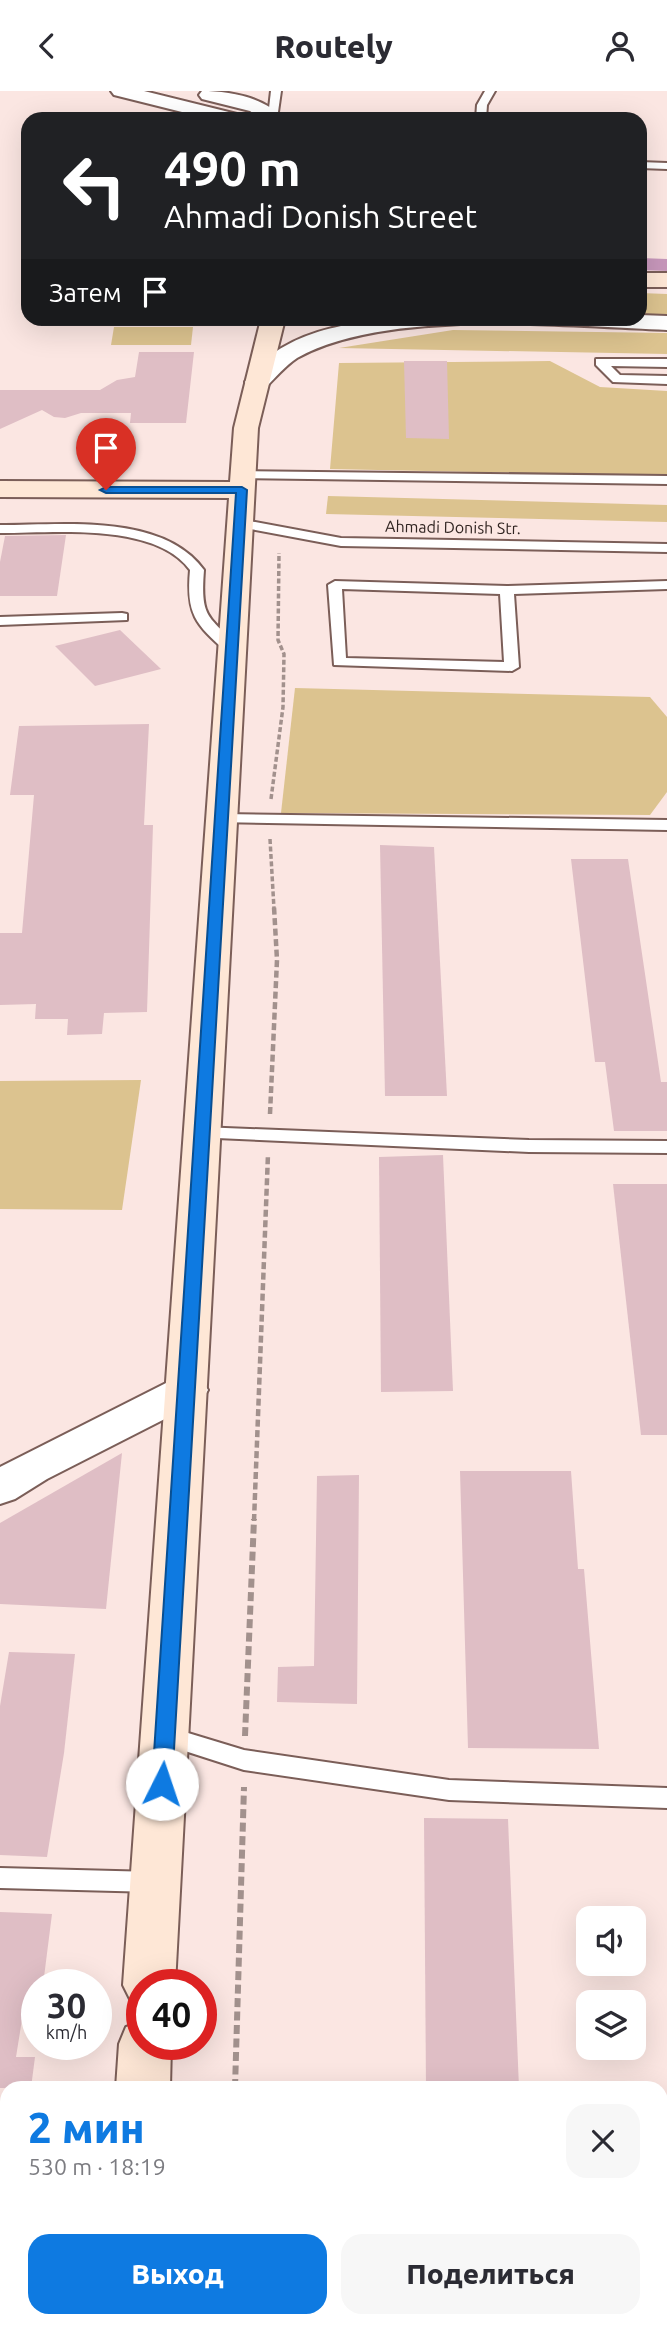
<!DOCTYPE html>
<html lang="ru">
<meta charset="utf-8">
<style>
body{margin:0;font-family:Ubuntu,sans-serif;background:#f7f7f7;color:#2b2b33;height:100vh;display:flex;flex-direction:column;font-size:26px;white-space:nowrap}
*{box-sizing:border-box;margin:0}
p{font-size:23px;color:#7c7c81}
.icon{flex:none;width:38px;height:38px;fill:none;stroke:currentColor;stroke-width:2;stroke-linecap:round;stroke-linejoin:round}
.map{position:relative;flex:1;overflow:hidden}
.details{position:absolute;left:0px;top:1990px;width:668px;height:247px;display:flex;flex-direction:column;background:#fff;border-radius:21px 21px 0 0;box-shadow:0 7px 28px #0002}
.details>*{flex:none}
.hud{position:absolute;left:21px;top:21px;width:626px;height:214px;border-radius:21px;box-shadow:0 7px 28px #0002;background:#202124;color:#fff;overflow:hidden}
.controls{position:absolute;left:576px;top:1815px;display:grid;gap:14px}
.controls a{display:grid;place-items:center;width:70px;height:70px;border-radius:14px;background:#fff;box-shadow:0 7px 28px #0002;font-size:35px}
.speed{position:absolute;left:21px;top:1878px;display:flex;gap:14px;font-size:35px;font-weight:700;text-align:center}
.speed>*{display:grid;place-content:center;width:91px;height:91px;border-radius:50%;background:#fff;box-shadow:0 7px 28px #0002;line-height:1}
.speed small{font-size:18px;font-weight:400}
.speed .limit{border:10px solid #d22;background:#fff;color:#111}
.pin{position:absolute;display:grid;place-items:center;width:60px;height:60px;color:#fff;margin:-72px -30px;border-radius:50% 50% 50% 0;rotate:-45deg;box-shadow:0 0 7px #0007}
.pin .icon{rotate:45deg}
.me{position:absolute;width:77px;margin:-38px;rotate:4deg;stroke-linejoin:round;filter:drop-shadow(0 0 5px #0008)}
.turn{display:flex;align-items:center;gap:24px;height:147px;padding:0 28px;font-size:32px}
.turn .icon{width:91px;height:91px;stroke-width:2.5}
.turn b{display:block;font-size:49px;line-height:60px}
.then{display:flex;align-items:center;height:66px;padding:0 28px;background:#0003;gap:14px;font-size:26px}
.round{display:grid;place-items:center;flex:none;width:74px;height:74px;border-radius:21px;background:#f7f7f7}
.headline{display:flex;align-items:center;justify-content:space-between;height:119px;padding:0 28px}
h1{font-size:42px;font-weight:800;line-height:52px;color:#0e7ae1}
.button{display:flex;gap:14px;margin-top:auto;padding:14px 28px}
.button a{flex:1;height:80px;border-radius:21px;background:#0e7ae1;color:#fff;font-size:28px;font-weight:800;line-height:80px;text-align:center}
.button a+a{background:#f7f7f7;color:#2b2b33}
header{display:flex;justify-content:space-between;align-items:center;height:91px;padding:0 28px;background:#fff;font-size:32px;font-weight:800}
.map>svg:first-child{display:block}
.green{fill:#dcc38f}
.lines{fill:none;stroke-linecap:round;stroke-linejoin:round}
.canal{fill:#c797bb;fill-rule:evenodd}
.building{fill:#dfbec5}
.lane-casing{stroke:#7b5e58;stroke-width:4}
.street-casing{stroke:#7b5e58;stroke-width:4}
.secondary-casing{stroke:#7b5e58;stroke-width:4}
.path-far2{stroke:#a2918d;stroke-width:3.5;stroke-dasharray:5 2.5;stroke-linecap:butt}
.path-far1{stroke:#a2918d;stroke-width:4.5;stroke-dasharray:7 3.5;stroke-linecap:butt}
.path{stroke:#a2918d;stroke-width:6;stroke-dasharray:9 4.5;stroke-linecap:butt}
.lane{fill:#fff;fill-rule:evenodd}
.street{fill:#fff;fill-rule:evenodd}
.secondary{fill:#fee7d6;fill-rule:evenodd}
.route{fill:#0e7ae1;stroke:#094f92;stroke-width:2}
.labels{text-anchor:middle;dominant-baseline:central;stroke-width:6;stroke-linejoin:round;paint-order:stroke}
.far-street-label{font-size:16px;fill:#312522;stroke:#fbe6e2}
</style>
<header><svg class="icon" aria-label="back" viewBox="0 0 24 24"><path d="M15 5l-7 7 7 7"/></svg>Routely<svg class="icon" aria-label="person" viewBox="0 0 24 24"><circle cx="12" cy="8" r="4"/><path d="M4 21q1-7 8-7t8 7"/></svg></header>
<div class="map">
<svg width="667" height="2236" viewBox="0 0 667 2236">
<rect width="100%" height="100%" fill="#fbe6e2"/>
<g class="green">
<polygon points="640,202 667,203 667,228 641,227"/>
<polygon points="114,236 193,236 191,254 111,254"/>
<polygon points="453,239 667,242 667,263 339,257"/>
<polygon points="550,270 600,296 667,300 667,385 330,378 339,272"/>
<polygon points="328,405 667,414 667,431 326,423"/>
<polygon points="295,597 650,606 667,626 667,701 650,724 281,722"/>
<polygon points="141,989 122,1119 0,1118 0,990"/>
</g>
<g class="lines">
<polygon class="canal" points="640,167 667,168 667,180 640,179"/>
</g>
<g class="building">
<polygon points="139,261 194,261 186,332 130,332 131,322 81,322 65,327 54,326 42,319 0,338 0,299 100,299 117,289 135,286"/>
<polygon points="404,270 447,270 449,348 406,347"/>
<polygon points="66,444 57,505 0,505 0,471 5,445"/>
<polygon points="120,539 161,578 95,595 55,555"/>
<polygon points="149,633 144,734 153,734 147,921 104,922 102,943 67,944 68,928 35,928 36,913 0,914 0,842 22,842 34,704 10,704 19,635"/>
<polygon points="380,754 434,756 447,1005 385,1005"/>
<polygon points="571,768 628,768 661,991 667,991 667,1040 614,1040 605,971 595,971"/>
<polygon points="443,1064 453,1300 381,1301 379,1066"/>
<polygon points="613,1093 667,1093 667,1344 641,1344"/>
<polygon points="122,1362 106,1518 0,1513 0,1432"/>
<polygon points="460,1380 571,1380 578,1478 584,1478 599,1658 468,1657"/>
<polygon points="359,1384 357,1613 277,1611 278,1576 314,1575 317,1385"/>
<polygon points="9,1561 75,1563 64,1662 47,1766 0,1764 0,1615"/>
<polygon points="424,1727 508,1728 519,1997 426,1997"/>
<polygon points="0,1821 52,1823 43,1894 37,1894 37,1917 24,1916 16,1966 35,1966 31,1997 0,1997"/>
</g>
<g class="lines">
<defs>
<g id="lane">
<polygon points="271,0 281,0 277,28 268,26"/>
<polygon points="485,0 495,0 487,14 486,28 476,28 477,14"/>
<polygon points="640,71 667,72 667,78 640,77"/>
<polygon points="596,268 667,268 667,276 611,275 620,284 667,285 667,293 613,291 596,274"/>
<polygon points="243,380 667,385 667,393 238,387 238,381"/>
<polygon points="239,428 341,447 667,453 667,461 341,455 234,435 232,432"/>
<path d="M0,434C63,434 163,422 204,479C200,531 210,523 239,558L237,561H227C195,533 186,523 190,479C155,431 54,442 0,442Z"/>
<path d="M335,490L507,495L667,490V498L514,503L519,576L512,580L334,574L328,494ZM342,498L500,503L504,571L346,567Z"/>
<polygon points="122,522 127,523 127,529 0,534 0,526"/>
<polygon points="222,723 667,729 667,739 216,731 214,728"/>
<polygon points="201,1036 529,1049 667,1050 667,1062 529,1061 194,1046 192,1042 194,1038"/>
<polygon points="165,1635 244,1659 449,1689 667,1697 667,1717 449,1709 244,1679 157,1651 153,1644 157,1637"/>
<polygon points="0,1777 154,1781 163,1784 167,1791 163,1798 154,1801 0,1797"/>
<rect x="0" y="2086" width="7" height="26"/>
</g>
<g id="street">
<polygon points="111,0 144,0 241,24 244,28 210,28 114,4"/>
<path d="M202,0C228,0 266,6 283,28H261L250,20L202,8L199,4Z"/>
<path d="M640,224L667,225V239C565,235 386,217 297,267C286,274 275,287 266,296H248L245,291C296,217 417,228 495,228C544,228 592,228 640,228Z"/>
<polygon points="187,1285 202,1289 208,1299 202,1309 47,1388 15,1408 0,1413 0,1376 172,1289"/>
</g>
<g id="secondary">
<rect x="640" y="182" width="27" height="14"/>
<polygon points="261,228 285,228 258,337 175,1894 142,1894 142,1914 131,1910 123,1894 229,407 0,406 0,390 230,391 234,337"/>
<polygon points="142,1931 142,1953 171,1953 170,1997 116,1997 119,1953 126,1936"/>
<polygon points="101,2230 159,2230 158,2236 100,2236"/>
</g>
</defs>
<use href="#lane" class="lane-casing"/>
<use href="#street" class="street-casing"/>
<use href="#secondary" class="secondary-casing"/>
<g class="path-far2">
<polyline points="271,708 283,616 284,563 278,549 279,462"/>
<polyline points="270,748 274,818"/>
</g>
<g class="path-far1">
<polyline points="270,1023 277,869 274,816"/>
<polyline points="254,1430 268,1063"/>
</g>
<g class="path">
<polyline points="245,1645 254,1428"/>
<polyline points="235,1997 244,1696"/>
<polyline points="229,2236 230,2230"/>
</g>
<use href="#lane" class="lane"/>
<use href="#street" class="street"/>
<use href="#secondary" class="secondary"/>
</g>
<polygon class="route" points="242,396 247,399 172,1693 169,1699 154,1699 152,1693 236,402 106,402 100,399 106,396"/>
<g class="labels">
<g class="far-street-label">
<text transform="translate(453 436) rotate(1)">Ahmadi Donish Str.</text>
</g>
</g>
</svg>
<div class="controls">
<a><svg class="icon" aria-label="sound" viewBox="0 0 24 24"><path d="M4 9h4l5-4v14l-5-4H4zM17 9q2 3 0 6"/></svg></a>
<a><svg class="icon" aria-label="layers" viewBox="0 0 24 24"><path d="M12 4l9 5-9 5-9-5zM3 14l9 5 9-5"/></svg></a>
</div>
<div class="speed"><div>30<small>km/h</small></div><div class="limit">40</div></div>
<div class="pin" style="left:106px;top:399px;background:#d93025"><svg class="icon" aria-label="arrive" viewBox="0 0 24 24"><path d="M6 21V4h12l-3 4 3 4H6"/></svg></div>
<svg class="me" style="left:162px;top:1693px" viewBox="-20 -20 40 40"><circle r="19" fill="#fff"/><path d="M0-13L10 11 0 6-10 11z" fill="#0e7ae1"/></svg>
<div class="hud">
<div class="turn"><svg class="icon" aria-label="left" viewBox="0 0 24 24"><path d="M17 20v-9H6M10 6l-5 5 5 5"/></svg><div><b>490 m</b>Ahmadi Donish Street</div></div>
<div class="then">Затем<svg class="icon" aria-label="arrive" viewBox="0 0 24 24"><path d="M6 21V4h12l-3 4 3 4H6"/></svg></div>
</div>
<section class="details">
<div class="headline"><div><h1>2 мин</h1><p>530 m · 18:19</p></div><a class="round"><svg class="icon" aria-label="close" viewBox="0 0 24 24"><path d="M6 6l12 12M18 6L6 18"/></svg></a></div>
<div class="button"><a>Выход</a><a>Поделиться</a></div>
</section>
</div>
